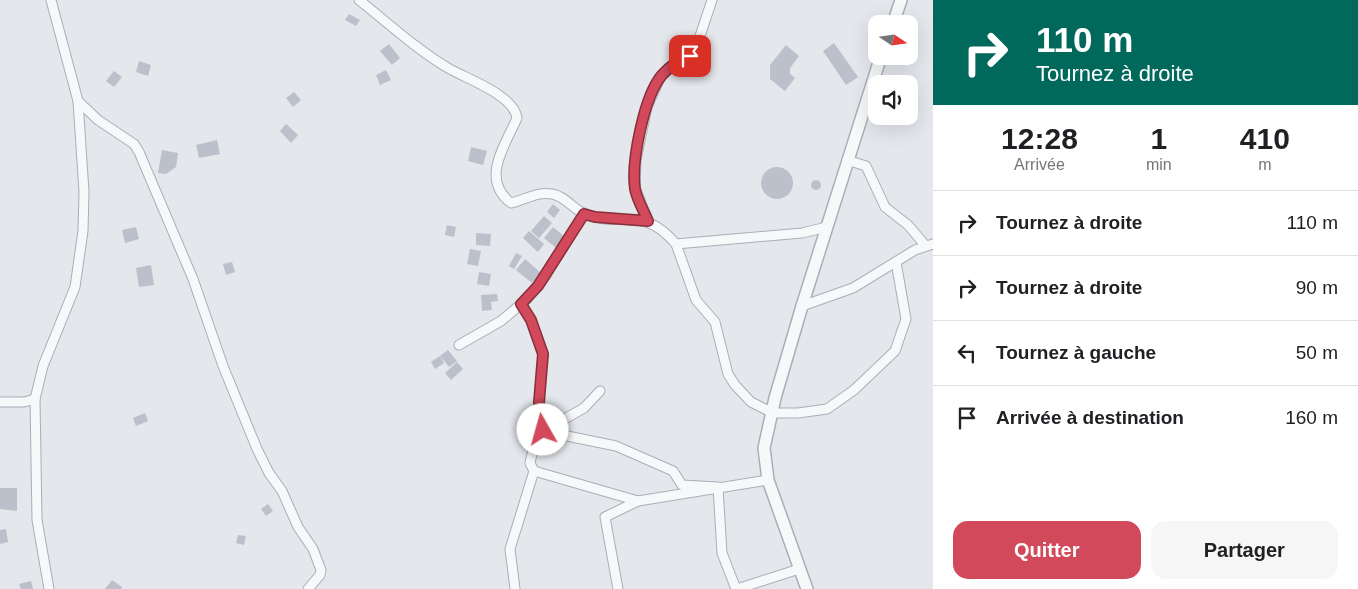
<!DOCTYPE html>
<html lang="fr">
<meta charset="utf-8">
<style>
body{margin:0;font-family:Helvetica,sans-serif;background:#f6f6f6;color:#202124;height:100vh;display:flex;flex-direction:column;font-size:19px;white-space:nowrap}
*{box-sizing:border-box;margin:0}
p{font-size:16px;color:#757577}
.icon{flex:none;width:28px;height:28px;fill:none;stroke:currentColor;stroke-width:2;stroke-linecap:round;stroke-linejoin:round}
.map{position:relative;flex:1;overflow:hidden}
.side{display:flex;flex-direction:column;background:#fff;width:425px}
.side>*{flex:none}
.top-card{background:#00695c;color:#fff;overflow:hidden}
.needle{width:32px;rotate:103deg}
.buttons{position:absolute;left:868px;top:15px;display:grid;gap:10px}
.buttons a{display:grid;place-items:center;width:50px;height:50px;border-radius:10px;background:#fff;box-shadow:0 5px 20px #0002;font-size:25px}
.pin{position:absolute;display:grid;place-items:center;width:42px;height:42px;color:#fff;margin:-21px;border-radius:10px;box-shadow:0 2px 8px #0006}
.me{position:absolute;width:55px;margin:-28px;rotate:353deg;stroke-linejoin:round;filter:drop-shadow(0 0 4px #0008)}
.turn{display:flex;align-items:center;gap:18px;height:105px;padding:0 20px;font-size:22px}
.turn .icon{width:65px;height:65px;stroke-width:2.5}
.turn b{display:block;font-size:35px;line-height:42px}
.eta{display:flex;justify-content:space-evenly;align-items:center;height:85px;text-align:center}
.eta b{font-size:30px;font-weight:700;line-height:35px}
.primary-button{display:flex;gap:10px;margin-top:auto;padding:10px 20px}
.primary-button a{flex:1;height:58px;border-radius:15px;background:#d1495b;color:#fff;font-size:20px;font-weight:700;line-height:58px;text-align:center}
.primary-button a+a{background:#f6f6f6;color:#202124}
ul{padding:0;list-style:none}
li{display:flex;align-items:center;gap:15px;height:65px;padding:0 20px;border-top:1px solid #e0e0e0}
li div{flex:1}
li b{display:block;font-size:19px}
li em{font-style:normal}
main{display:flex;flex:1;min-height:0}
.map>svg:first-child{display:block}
.building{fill:#bbc0ca}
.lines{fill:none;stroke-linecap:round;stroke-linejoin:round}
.minor-casing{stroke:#a9aeb7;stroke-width:11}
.tertiary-casing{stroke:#a9aeb7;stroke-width:14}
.minor{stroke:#f7f8fa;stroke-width:9}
.tertiary{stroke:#f7f8fa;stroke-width:11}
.route-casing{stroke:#882f3b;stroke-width:12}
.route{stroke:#d1495b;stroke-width:9}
</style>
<main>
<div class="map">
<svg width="933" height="589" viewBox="0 0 933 589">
<rect width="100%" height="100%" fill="#e4e7ec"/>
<g class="building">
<polygon points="349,14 360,20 356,26 345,20"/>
<polygon points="834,43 858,77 846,85 823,51"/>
<polygon points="389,44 400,58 392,65 380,51"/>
<polygon points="786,45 799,56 790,68 790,74 795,78 785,91 770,79 770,65"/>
<polygon points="139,61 151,65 148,76 136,72"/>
<polygon points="386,70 391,80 380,85 376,75"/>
<polygon points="114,71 122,77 114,87 106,81"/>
<polygon points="294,92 301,100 293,107 286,98"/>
<polygon points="286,124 298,135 291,143 280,131"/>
<polygon points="217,140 220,154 199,158 196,145"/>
<polygon points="471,147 487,151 483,165 468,161"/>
<polygon points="162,150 178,153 176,167 166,174 158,173"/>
<circle cx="777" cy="183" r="16"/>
<circle cx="816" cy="185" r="5"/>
<polygon points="553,204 560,210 554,218 547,212"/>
<polygon points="544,216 552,223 539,238 531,231"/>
<polygon points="447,225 456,227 454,237 445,235"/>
<polygon points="136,227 139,239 125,243 122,230"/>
<polygon points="553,227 565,237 556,248 544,238"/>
<polygon points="529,231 544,244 538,252 523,238"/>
<polygon points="476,233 491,234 490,246 476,245"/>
<polygon points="470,249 481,251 478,266 467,264"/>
<polygon points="516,253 522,256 514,269 509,266"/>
<polygon points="525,259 541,273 532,283 516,270"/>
<polygon points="232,262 235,272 226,275 223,264"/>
<polygon points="151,265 154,285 139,287 136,268"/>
<polygon points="479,272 491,274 489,286 477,284"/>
<polygon points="497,294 498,301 491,302 492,310 482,311 481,295"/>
<polygon points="448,350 457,361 449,367 440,356"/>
<polygon points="440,356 444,363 435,369 431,362"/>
<polygon points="457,362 463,369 451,380 445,373"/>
<polygon points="145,413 148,421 136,426 133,418"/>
<polygon points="0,488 17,488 17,511 0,509"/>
<polygon points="268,504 273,511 266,516 261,509"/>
<polygon points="6,529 8,542 0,544 0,530"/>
<polygon points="238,535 246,536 244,545 236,543"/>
<polygon points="112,580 122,587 121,589 105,589"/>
<polygon points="31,581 33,589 21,589 19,584"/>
</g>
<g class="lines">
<defs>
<g id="minor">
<path d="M359,0C388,23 416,49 448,68C467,79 514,95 517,118C505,146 480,179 511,203C525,200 537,191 552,194C565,196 573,209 585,214C622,229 642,204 676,244L696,300L715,322L728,374L735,385L751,402L773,413H798L827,409L854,390L895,351L906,319L896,262"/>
<polyline points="78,101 98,120 134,144 139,152 193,279 223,366 257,449 269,473 282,491 298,527 313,549 321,570 320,575 308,589"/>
<polyline points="847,160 866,166 885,207 908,225 925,245"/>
<polyline points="648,221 635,187 636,160 647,107 661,76 679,60 694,54 712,0"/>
<polyline points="676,244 802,233 827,227"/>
<polyline points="802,306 853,288 915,250 933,244"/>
<polyline points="459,345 501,321 527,299 546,275 584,213"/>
<polyline points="0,402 24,402 35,399"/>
<polyline points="543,431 616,446 673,471 682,485 718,487 722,553 736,589"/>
<polyline points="543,431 584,408 600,391"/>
<polyline points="534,471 638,501 768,480"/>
<polyline points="49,589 37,520 35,399 43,366 75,287 83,231 84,192 78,101 51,0"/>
<polyline points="515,589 510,549 534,471 530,463 536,436 543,431 539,402 543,354 531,320 521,304"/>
<polyline points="618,589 605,517 638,501"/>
<polyline points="737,589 799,569"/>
</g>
<g id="tertiary">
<polyline points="893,24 901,0"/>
<polyline points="807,589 768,480 764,448 775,398 802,306 881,56"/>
</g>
</defs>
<use href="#minor" class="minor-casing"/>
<use href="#tertiary" class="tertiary-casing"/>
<use href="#minor" class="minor"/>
<use href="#tertiary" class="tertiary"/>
</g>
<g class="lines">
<defs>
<path id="route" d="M543,430L539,402L543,354L531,320L521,304L538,286L584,214L595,217L648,221C644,211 637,200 635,189C631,162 644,96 662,75C670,66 678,60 690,56"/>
</defs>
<use href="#route" class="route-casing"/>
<use href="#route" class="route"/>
</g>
</svg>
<div class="buttons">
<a><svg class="needle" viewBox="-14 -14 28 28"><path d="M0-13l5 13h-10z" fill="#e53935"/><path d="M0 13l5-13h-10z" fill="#757577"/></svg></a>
<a><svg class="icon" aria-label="sound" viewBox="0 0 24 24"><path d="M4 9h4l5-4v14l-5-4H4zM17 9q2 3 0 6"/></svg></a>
</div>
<div class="pin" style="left:690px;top:56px;background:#d93025"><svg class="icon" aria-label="arrive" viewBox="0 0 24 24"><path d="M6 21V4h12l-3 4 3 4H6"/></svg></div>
<svg class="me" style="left:543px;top:430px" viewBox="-20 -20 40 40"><circle r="19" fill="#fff"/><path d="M0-13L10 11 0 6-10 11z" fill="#d1495b"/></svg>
</div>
<section class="side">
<div class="top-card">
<div class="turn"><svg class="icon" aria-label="right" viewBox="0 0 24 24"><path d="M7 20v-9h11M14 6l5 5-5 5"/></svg><div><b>110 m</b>Tournez à droite</div></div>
</div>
<div class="eta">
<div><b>12:28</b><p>Arrivée</p></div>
<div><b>1</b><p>min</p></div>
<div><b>410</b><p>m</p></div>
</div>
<ul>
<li><svg class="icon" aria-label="right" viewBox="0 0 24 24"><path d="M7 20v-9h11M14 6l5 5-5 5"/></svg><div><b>Tournez à droite</b></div><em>110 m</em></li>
<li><svg class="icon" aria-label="right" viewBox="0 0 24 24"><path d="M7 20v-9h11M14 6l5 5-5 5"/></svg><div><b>Tournez à droite</b></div><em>90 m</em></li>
<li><svg class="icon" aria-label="left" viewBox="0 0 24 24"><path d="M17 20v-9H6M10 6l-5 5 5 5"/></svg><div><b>Tournez à gauche</b></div><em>50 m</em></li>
<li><svg class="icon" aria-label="arrive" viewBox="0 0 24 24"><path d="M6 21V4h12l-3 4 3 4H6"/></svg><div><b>Arrivée à destination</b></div><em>160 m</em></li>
</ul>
<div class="primary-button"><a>Quitter</a><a>Partager</a></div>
</section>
</main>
